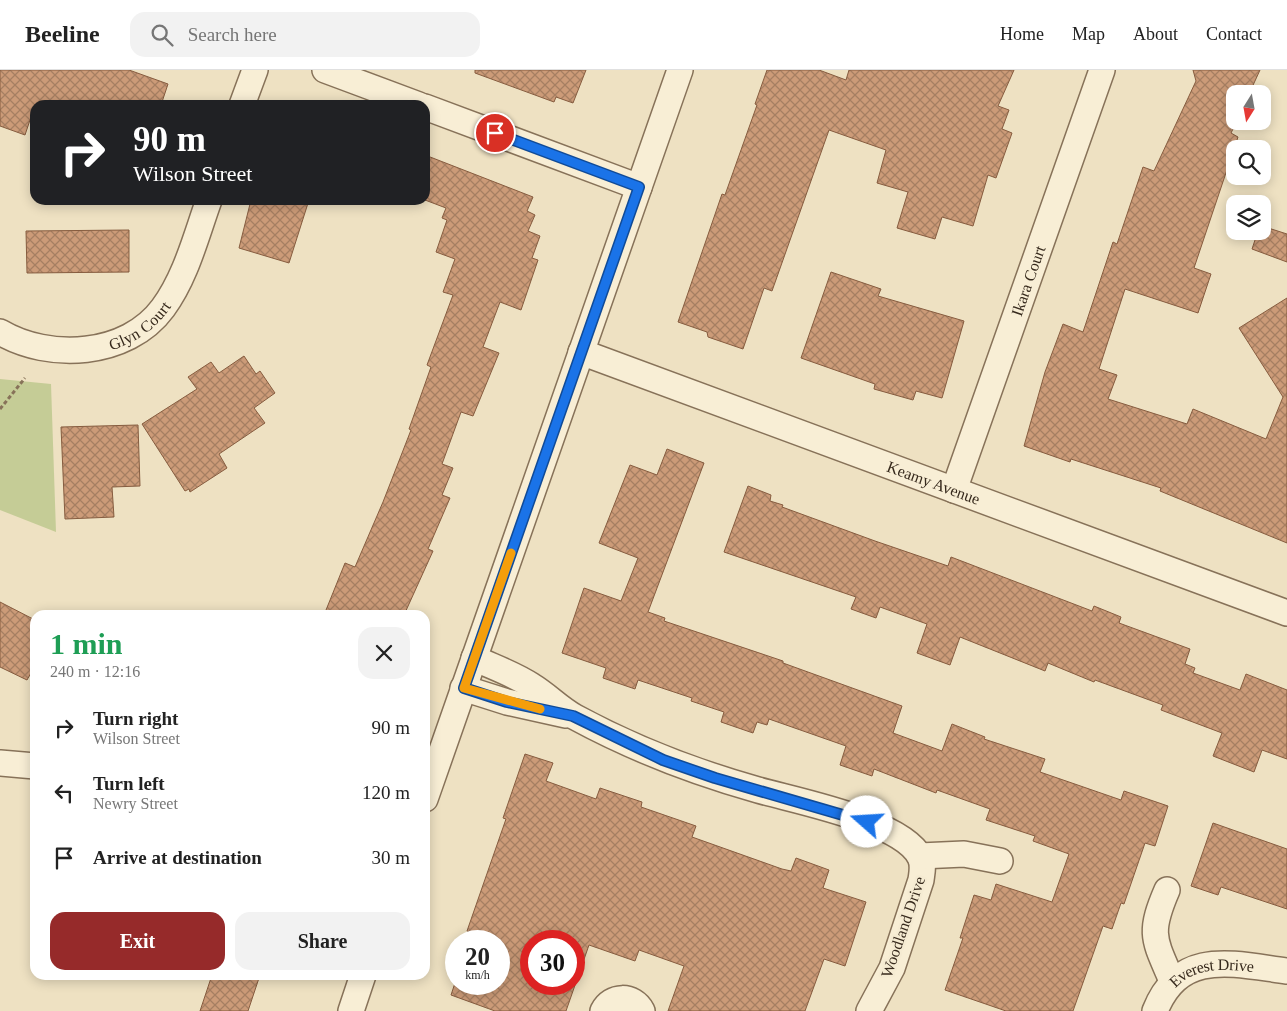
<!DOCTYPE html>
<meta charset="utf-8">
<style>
body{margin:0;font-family:"Times New Roman",serif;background:#f2f2f2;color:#222;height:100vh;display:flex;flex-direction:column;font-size:19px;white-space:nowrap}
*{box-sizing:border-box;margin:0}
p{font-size:16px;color:#767676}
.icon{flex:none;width:28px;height:28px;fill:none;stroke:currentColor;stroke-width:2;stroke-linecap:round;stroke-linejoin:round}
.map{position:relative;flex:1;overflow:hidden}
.panel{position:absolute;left:30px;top:540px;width:400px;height:370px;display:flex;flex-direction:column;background:#fff;border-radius:15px;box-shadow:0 2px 12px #0003}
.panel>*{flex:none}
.hud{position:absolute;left:30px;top:30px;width:400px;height:105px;border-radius:15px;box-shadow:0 2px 12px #0003;background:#202124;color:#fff;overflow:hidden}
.needle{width:32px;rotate:191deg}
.controls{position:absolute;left:1226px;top:15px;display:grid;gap:10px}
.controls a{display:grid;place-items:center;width:45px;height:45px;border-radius:10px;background:#fff;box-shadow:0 2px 12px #0003;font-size:25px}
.speed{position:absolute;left:445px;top:860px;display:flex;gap:10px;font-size:25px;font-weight:700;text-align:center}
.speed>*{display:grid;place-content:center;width:65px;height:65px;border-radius:50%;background:#fff;box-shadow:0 2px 12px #0003;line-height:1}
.speed small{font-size:12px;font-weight:400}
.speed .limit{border:8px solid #d22;background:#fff;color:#111}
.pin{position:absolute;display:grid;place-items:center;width:42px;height:42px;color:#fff;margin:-21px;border:2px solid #fff;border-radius:50%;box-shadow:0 1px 5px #0007}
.me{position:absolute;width:55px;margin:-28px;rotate:289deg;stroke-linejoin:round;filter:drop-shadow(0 0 4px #0008)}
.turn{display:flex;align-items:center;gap:18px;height:105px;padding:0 20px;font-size:22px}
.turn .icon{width:65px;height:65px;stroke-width:2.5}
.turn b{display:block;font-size:35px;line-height:42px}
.round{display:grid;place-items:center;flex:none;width:52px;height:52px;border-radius:15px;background:#f2f2f2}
.headline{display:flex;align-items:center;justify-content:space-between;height:85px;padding:0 20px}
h1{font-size:30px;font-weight:700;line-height:38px;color:#1e9e55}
.cta{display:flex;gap:10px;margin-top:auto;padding:10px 20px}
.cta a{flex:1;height:58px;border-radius:15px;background:#962a2a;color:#fff;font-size:20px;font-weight:700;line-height:58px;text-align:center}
.cta a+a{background:#f2f2f2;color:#222}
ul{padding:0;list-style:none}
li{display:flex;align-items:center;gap:15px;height:65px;padding:0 20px}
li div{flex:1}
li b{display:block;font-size:19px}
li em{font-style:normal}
header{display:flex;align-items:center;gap:30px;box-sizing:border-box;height:70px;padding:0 25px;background:#fff;border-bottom:1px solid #e0e0e0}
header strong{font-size:24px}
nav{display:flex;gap:28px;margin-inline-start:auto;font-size:18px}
.search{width:350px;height:45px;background:#f2f2f2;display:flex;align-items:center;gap:12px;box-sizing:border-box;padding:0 18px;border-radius:15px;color:#767676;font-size:19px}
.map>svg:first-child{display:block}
.green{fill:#c5cc96}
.building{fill:url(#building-cross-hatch);stroke:#865c3f;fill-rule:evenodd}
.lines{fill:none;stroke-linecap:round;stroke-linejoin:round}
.street-casing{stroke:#877259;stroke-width:28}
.path{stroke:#877259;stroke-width:3;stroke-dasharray:4 2.5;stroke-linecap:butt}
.street{stroke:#f8eed5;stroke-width:25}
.route-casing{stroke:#114b97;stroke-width:12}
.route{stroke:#1a73e8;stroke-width:9}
.slow{stroke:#f59e0b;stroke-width:9}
.labels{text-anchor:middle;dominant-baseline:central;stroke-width:5;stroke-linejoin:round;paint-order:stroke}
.street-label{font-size:16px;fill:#372a1d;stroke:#f5ebd2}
</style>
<header>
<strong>Beeline</strong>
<div class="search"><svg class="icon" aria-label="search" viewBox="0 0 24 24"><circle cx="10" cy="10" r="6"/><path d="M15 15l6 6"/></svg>Search here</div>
<nav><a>Home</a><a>Map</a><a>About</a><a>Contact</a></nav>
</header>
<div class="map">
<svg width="1287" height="941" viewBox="0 0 1287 941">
<defs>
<pattern id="building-cross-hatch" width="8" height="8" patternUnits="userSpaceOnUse" patternTransform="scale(1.25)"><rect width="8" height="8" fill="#cc9b78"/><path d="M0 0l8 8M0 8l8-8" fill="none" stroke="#a67f62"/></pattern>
</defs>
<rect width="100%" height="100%" fill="#eee1c2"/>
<polygon class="green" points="0,309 51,314 56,462 0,440"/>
<g class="building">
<polygon points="0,0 129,0 168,14 161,35 35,35 25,65 0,56"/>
<polygon points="475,0 586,0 573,33 556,27 554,32 475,3"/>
<polygon points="767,0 819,0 846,10 849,0 1014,0 998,36 1009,40 1002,59 1012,63 996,108 988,105 973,156 942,147 935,169 897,158 908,122 877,113 886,80 829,60 772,221 764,218 743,279 708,267 707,262 678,252 722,124 725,125 757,35 755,34"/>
<polygon points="1193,0 1260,0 1249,24 1235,24 1237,51 1231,63 1238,67 1194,198 1211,204 1198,243 1125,219 1099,299 1117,305 1108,329 1187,354 1193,339 1266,369 1283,327 1239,258 1287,228 1287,473 1160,421 1161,418 1071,389 1070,392 1024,376 1045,302 1063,254 1083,262 1113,172 1117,174 1143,97 1154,101 1196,11"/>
<polygon points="425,85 533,127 527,141 535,145 528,161 540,166 532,188 538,190 521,240 500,232 483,277 499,283 473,346 461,342 442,394 453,398 442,425 450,428 428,479 433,481 404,545 324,545 345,493 355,497 383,432 411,360 409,359 431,297 427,295 453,225 443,222 455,189 436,182 447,150 442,148 446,138 425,130"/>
<polygon points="251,130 309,130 289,193 239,178"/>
<polygon points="1262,156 1287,164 1287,192 1252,179 1258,161 1262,161"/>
<polygon points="129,160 129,202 27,203 26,161"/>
<polygon points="831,202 881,219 878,226 964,251 942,328 916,321 913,330 874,319 875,314 801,288"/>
<polygon points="244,286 256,304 260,301 275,323 254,338 265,353 219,384 227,398 190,422 189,419 185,421 142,354 197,319 188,307 211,292 219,303"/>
<polygon points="138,355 140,416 112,417 114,447 65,449 61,357"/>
<polygon points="667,379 704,393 648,542 665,548 664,551 783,591 783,593 902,636 893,663 942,681 952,654 985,667 984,669 1045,689 1040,702 1121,730 1124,721 1168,736 1155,776 1145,773 1124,834 1121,833 1112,859 1103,856 1073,941 1006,941 945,920 963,868 960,868 974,825 991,830 996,814 1052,832 1069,784 1033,771 1035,766 986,750 990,739 937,720 936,723 874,699 872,706 840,695 846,676 769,649 767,655 757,652 753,663 721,652 724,642 691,631 692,628 638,610 635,619 603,608 606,598 562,583 584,518 621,531 638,488 599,473 630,395 657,405"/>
<polygon points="748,416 771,425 770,431 783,435 782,437 875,471 948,496 951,487 1092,541 1094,536 1121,547 1119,553 1190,579 1185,594 1195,598 1193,603 1240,620 1246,604 1287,620 1287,689 1262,680 1254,702 1213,686 1222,663 1161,640 1163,635 1095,610 1094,612 1048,593 1045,601 960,567 950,595 917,583 927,554 880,537 876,548 851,539 856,527 724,482"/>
<polygon points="0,532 35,550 35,596 27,610 0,597"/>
<path d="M525,684L553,693L546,711L596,729L600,718L642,732L641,737L696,756L692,767L782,799L791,801L796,788L829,800L823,818L866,832L845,896L824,889L805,941H668L684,896L639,880L635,891L589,875L566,941H495L451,925L456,910V914H499V871H470L473,863L467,861L506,749L503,748ZM531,871H574V914H531Z"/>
<polygon points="1213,753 1287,779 1287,839 1221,817 1218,825 1191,816"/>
<polygon points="212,905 260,905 248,941 200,941"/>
</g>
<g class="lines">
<defs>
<g id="street">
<polyline points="325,0 419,35"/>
<polyline points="242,35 255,0"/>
<polyline points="425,37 639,117"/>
<path id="s1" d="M0,262C49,291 127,287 163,238C186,207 196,166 209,130"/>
<path id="s2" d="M581,282L1287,543"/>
<path id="s3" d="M954,420L1102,0"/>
<path d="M474,588C493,597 514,604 532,616C547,625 560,639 575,647C634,679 694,702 758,720C796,731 902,751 920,787C924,795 922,802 921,810L892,898L869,941"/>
<polyline points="463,618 507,632 566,645"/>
<polyline points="0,693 35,696"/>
<polyline points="425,729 680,0"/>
<polyline points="920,786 964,784 1000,791"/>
<path d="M1167,820C1148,864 1154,869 1172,911"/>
<polyline points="351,941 363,905"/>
<path d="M603,941C611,925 633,924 642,941"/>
<path id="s4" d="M1155,941C1180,878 1233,894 1287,901"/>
</g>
</defs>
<use href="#street" class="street-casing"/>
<polyline class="path" points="0,339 25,308"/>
<use href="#street" class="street"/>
</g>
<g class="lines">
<defs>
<polyline id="route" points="495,63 639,117 464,618 507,632 573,646 663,690 715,708 867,752"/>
</defs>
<use href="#route" class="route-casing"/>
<use href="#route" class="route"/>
<polyline class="slow" points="511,483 464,618 540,639"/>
</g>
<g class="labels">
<g class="street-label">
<text stroke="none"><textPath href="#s3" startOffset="222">Ikara Court</textPath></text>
<text stroke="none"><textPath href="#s1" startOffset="149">Glyn Court</textPath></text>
<text stroke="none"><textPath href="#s2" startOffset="376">Keamy Avenue</textPath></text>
<text transform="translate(903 857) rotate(-71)">Woodland Drive</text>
<text stroke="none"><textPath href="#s4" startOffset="76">Everest Drive</textPath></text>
</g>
</g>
</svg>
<div class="controls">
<a><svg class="needle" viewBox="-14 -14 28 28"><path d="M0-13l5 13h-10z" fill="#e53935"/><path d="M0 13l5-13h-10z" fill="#767676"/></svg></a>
<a><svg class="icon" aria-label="search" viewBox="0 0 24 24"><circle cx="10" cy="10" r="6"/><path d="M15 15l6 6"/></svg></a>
<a><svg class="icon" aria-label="layers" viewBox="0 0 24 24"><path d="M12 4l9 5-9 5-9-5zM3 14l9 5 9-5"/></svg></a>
</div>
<div class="speed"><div>20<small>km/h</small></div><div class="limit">30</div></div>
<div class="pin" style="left:495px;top:63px;background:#d93025"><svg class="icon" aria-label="arrive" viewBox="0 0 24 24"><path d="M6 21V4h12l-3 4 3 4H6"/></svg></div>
<svg class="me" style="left:867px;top:752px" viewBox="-20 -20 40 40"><circle r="19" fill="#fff"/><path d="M0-13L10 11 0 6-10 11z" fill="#1a73e8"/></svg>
<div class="hud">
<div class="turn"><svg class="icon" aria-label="right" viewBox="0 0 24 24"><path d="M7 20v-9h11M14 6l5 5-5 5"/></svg><div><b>90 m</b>Wilson Street</div></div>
</div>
<section class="panel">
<div class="headline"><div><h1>1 min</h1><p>240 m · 12:16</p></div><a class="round"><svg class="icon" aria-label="close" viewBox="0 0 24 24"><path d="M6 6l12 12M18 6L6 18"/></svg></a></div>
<ul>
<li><svg class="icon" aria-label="right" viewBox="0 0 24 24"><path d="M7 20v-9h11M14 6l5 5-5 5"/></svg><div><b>Turn right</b><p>Wilson Street</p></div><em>90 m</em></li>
<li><svg class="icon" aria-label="left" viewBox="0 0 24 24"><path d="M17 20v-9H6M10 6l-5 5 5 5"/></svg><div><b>Turn left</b><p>Newry Street</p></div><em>120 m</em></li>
<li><svg class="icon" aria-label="arrive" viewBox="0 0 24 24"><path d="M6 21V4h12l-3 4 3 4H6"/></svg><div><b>Arrive at destination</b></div><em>30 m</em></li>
</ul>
<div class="cta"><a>Exit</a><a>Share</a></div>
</section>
</div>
